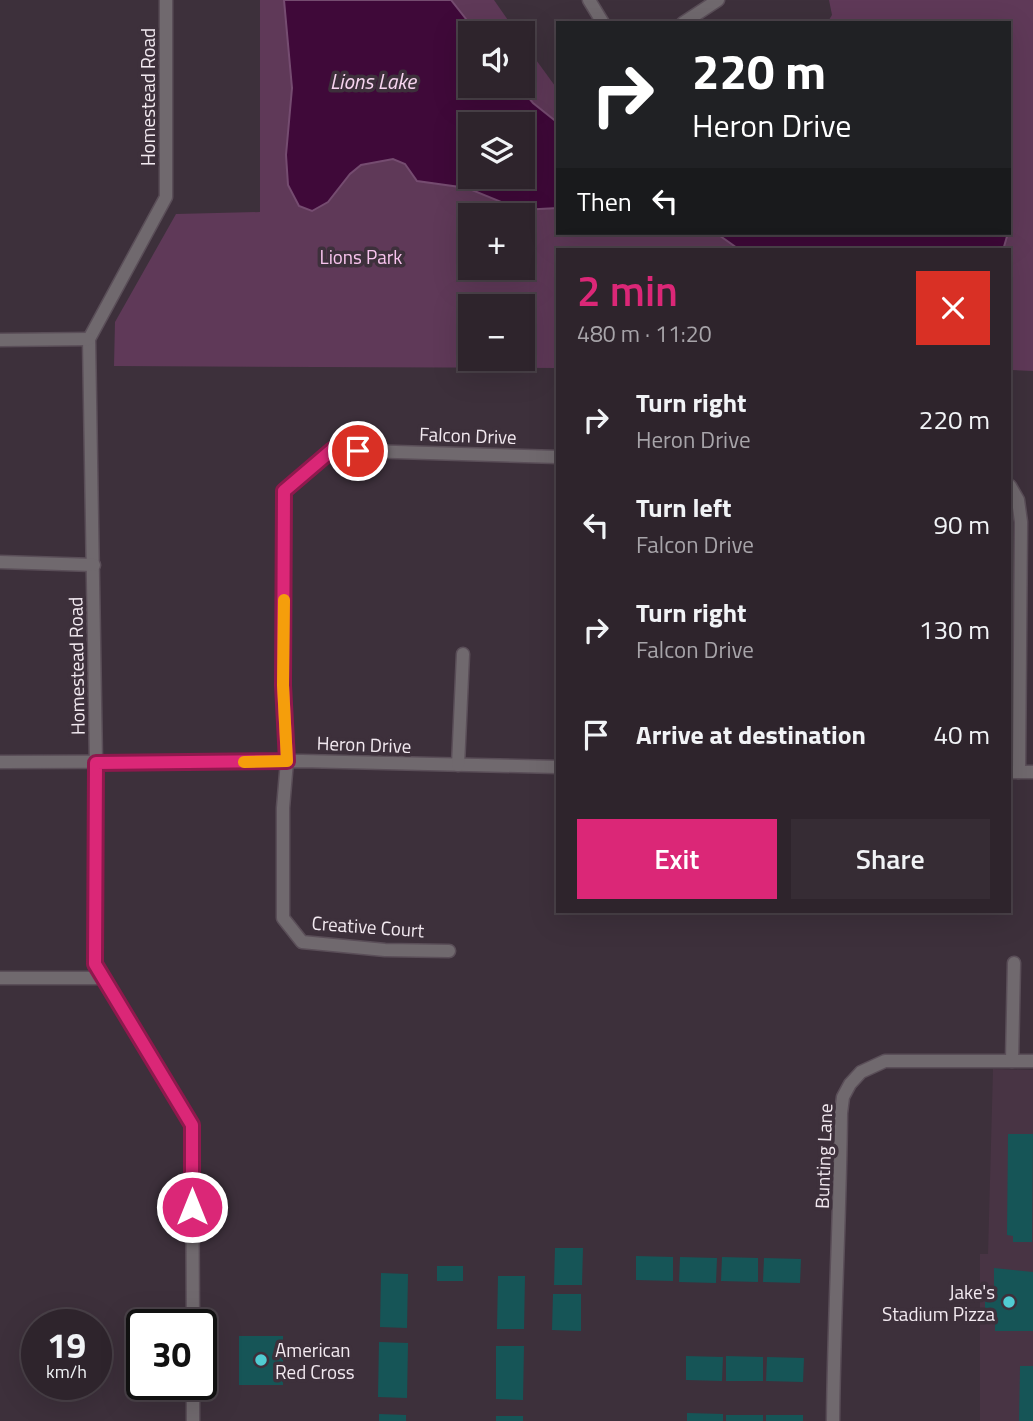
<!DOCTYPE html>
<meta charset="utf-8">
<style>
body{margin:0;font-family:"Titillium Web",sans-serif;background:#362c34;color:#f1f3f6;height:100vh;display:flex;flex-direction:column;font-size:26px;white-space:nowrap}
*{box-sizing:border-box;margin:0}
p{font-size:23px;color:#a7a4a9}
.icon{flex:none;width:38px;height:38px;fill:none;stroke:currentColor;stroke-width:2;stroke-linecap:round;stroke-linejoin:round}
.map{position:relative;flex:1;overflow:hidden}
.drawer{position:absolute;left:556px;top:248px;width:455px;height:665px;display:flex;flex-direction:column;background:#2e242c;border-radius:0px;box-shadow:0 7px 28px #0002,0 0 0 2px #494148}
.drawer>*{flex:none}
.guide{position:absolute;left:556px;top:21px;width:455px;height:214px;border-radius:0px;box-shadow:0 7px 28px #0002,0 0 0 2px #494148;background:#202124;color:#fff;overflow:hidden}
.controls{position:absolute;left:458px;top:21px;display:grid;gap:14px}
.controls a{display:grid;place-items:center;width:77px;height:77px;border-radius:0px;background:#2e242c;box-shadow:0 7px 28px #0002,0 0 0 2px #494148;font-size:35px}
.speed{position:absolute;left:21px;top:1309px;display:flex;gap:14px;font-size:35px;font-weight:700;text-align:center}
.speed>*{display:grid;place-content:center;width:91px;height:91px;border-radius:50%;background:#2e242c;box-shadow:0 7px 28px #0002,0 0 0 2px #494148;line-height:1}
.speed small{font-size:18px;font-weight:400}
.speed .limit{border:4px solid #111;border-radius:10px;background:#fff;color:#111}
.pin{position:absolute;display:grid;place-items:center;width:60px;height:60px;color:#fff;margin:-30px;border:4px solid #fff;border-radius:50%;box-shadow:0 2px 7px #0007}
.me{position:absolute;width:77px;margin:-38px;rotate:0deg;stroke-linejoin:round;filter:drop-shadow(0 0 5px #0008)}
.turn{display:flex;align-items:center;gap:24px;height:147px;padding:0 21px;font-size:32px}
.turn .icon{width:91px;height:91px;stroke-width:2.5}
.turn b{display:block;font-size:49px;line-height:60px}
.then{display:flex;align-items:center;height:66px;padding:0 21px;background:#0003;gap:14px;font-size:26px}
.round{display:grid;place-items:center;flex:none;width:74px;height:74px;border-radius:0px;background:#362c34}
.head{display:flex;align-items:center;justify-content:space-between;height:119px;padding:0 21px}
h1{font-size:42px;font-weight:600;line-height:52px;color:#db2777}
.action{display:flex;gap:14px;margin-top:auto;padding:14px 21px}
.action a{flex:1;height:80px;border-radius:0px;background:#db2777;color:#fff;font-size:28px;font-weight:600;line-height:80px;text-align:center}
.action a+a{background:#362c34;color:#f1f3f6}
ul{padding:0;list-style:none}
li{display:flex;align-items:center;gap:21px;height:105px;padding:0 21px}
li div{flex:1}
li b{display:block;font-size:26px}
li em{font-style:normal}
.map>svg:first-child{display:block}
.built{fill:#483444}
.green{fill:#5f3958;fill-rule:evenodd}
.water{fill:#3f0939;stroke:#754c70;stroke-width:2;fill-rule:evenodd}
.building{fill:#165557}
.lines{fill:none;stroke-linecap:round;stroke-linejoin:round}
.street-casing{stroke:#5a4e58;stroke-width:15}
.street{stroke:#70696e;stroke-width:12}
.route-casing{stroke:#8e194d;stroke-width:18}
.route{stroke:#db2777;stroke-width:12}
.slow{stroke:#f59e0b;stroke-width:12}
.poi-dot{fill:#51ccd2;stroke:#3d303b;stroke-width:2.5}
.labels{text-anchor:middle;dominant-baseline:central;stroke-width:7;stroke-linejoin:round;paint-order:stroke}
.street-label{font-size:19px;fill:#f2e9f0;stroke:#3d303b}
.park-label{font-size:19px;fill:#f8c4ee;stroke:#3d303b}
.poi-label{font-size:19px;fill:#f2e9f0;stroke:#3d303b;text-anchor:end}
.water-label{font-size:21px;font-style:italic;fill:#f7d4ef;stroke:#3d303b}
</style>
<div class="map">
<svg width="1033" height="1421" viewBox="0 0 1033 1421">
<rect width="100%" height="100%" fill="#3d303b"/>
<polygon class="built" points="993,1069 1033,1070 1033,1421 980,1421 980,1254 988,1254"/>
<path class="green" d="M260,0H494L517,33H471V86H523V42L558,90V233H1010V23H827L832,15L829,0H1033V371L1010,370V250H558V368L114,366L115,322L176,214L260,212ZM471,124H523V177H471ZM471,215H523V268H471ZM471,306H523V359H471Z"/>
<g class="water">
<path d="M284,0H451L477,33H471V86H519L533,103L558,123V208L521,210L467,188L417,181L405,164L393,159L361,165L350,174L328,202L312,211L299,206L288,185L286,155L292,88ZM471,124H523V177H471Z"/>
<polygon points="716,233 1008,233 1003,250 740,250"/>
</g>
<g class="building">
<polygon points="1008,1134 1033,1134 1032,1242 1013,1242 1013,1236 1007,1235"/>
<polygon points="555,1248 583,1248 582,1285 554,1285"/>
<polygon points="636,1256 673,1257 673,1281 636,1280"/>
<polygon points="680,1257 717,1258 716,1283 679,1282"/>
<polygon points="722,1257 758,1258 758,1282 721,1281"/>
<polygon points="764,1258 801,1259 800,1283 763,1282"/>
<rect x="437" y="1266" width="26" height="15"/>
<polygon points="994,1268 1033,1272 1033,1331 995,1331 995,1314 985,1313 985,1291 994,1291"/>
<polygon points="381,1273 408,1274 407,1328 380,1327"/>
<polygon points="498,1276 525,1276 524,1329 497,1329"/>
<polygon points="553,1294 581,1294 581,1331 552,1330"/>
<rect x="239" y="1336" width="44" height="49"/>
<polygon points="379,1342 408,1343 407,1398 378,1397"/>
<polygon points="496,1346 524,1346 523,1400 496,1399"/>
<polygon points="686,1356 723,1357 722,1381 686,1380"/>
<polygon points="726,1356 763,1357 763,1381 726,1381"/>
<polygon points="767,1357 804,1358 803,1382 766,1381"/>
<polygon points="1020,1366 1033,1366 1033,1421 1019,1421"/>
<polygon points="687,1413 723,1414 723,1421 687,1421"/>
<polygon points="379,1414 406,1415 406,1421 379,1421"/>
<rect x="726" y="1415" width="37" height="6"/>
<rect x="766" y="1415" width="37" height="6"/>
<rect x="496" y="1416" width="27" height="5"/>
</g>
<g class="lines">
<defs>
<g id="street">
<polyline points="166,0 166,197 89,339 96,763 95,964 192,1125 193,1325"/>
<polyline points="589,0 603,23"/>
<polyline points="683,23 718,0"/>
<polyline points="0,340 89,339"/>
<polyline points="1010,486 1018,500 1021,522 1019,772"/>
<polyline points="0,562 94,565"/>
<polyline points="0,762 302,761 558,767"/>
<polyline points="458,765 463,654"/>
<polyline points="1010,772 1033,772"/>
<polyline points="449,951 385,950 302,942 283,918 283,808 287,761 283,685 284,491 332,450 558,457"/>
<polyline points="0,978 103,978"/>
<polyline points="1012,1061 1014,963"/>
<polyline points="193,1384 193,1421"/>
<path d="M833,1421C834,1318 840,1216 841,1113L843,1097L850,1084L861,1072L885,1061H1033"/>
</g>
</defs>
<use href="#street" class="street-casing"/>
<use href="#street" class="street"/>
</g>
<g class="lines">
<defs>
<polyline id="route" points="192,1207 192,1125 95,964 96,763 287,761 283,685 284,491 332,450 358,451"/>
</defs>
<use href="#route" class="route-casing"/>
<use href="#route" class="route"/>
<polyline class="slow" points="244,762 287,761 283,685 284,600"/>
</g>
<g class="poi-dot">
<circle cx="1009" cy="1302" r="7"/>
<circle cx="261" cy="1360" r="7"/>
</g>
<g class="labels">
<g class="street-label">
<text transform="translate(147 97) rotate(-90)">Homestead Road</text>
<text transform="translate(468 435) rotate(2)">Falcon Drive</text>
<text transform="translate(76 666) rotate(-91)">Homestead Road</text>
<text transform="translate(364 744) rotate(2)">Heron Drive</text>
<text transform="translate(368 926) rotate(4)">Creative Court</text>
<text transform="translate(823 1156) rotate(-88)">Bunting Lane</text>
</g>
<g class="park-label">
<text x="361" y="256">Lions Park</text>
</g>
<g class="poi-label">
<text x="995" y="1291">Jake's<tspan x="995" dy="22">Stadium Pizza</tspan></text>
<text x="275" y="1349" text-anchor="start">American<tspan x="275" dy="22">Red Cross</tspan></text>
</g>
<g class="water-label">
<text x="373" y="81">Lions Lake</text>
</g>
</g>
</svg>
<div class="controls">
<a><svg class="icon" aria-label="sound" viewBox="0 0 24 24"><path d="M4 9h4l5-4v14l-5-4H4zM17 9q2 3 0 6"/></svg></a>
<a><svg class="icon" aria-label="layers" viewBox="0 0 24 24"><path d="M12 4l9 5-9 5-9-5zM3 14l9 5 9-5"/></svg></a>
<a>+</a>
<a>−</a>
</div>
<div class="speed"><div>19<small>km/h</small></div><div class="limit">30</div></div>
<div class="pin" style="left:358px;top:451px;background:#d93025"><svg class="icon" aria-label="arrive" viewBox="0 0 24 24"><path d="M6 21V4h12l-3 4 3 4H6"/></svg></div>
<svg class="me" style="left:192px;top:1207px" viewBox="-20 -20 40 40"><circle r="17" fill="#db2777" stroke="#fff" stroke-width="3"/><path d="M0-11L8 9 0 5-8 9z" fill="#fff"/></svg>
<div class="guide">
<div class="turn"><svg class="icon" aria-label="right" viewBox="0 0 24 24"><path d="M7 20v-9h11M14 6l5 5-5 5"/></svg><div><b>220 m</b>Heron Drive</div></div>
<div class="then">Then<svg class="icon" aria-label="left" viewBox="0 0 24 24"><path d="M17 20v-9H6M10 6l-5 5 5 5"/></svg></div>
</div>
<section class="drawer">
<div class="head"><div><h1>2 min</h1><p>480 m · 11:20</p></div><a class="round" style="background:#d93025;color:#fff"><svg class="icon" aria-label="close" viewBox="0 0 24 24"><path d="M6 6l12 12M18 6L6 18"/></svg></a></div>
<ul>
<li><svg class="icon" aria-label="right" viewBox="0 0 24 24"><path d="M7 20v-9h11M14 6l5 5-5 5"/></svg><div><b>Turn right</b><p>Heron Drive</p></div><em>220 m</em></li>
<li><svg class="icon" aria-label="left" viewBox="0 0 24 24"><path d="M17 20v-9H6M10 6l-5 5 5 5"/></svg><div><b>Turn left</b><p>Falcon Drive</p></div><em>90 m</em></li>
<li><svg class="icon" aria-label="right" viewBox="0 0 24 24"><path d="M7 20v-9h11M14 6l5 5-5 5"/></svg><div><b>Turn right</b><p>Falcon Drive</p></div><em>130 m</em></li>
<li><svg class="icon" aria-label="arrive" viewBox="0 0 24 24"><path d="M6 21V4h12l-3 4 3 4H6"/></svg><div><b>Arrive at destination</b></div><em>40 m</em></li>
</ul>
<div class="action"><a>Exit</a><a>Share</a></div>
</section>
</div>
